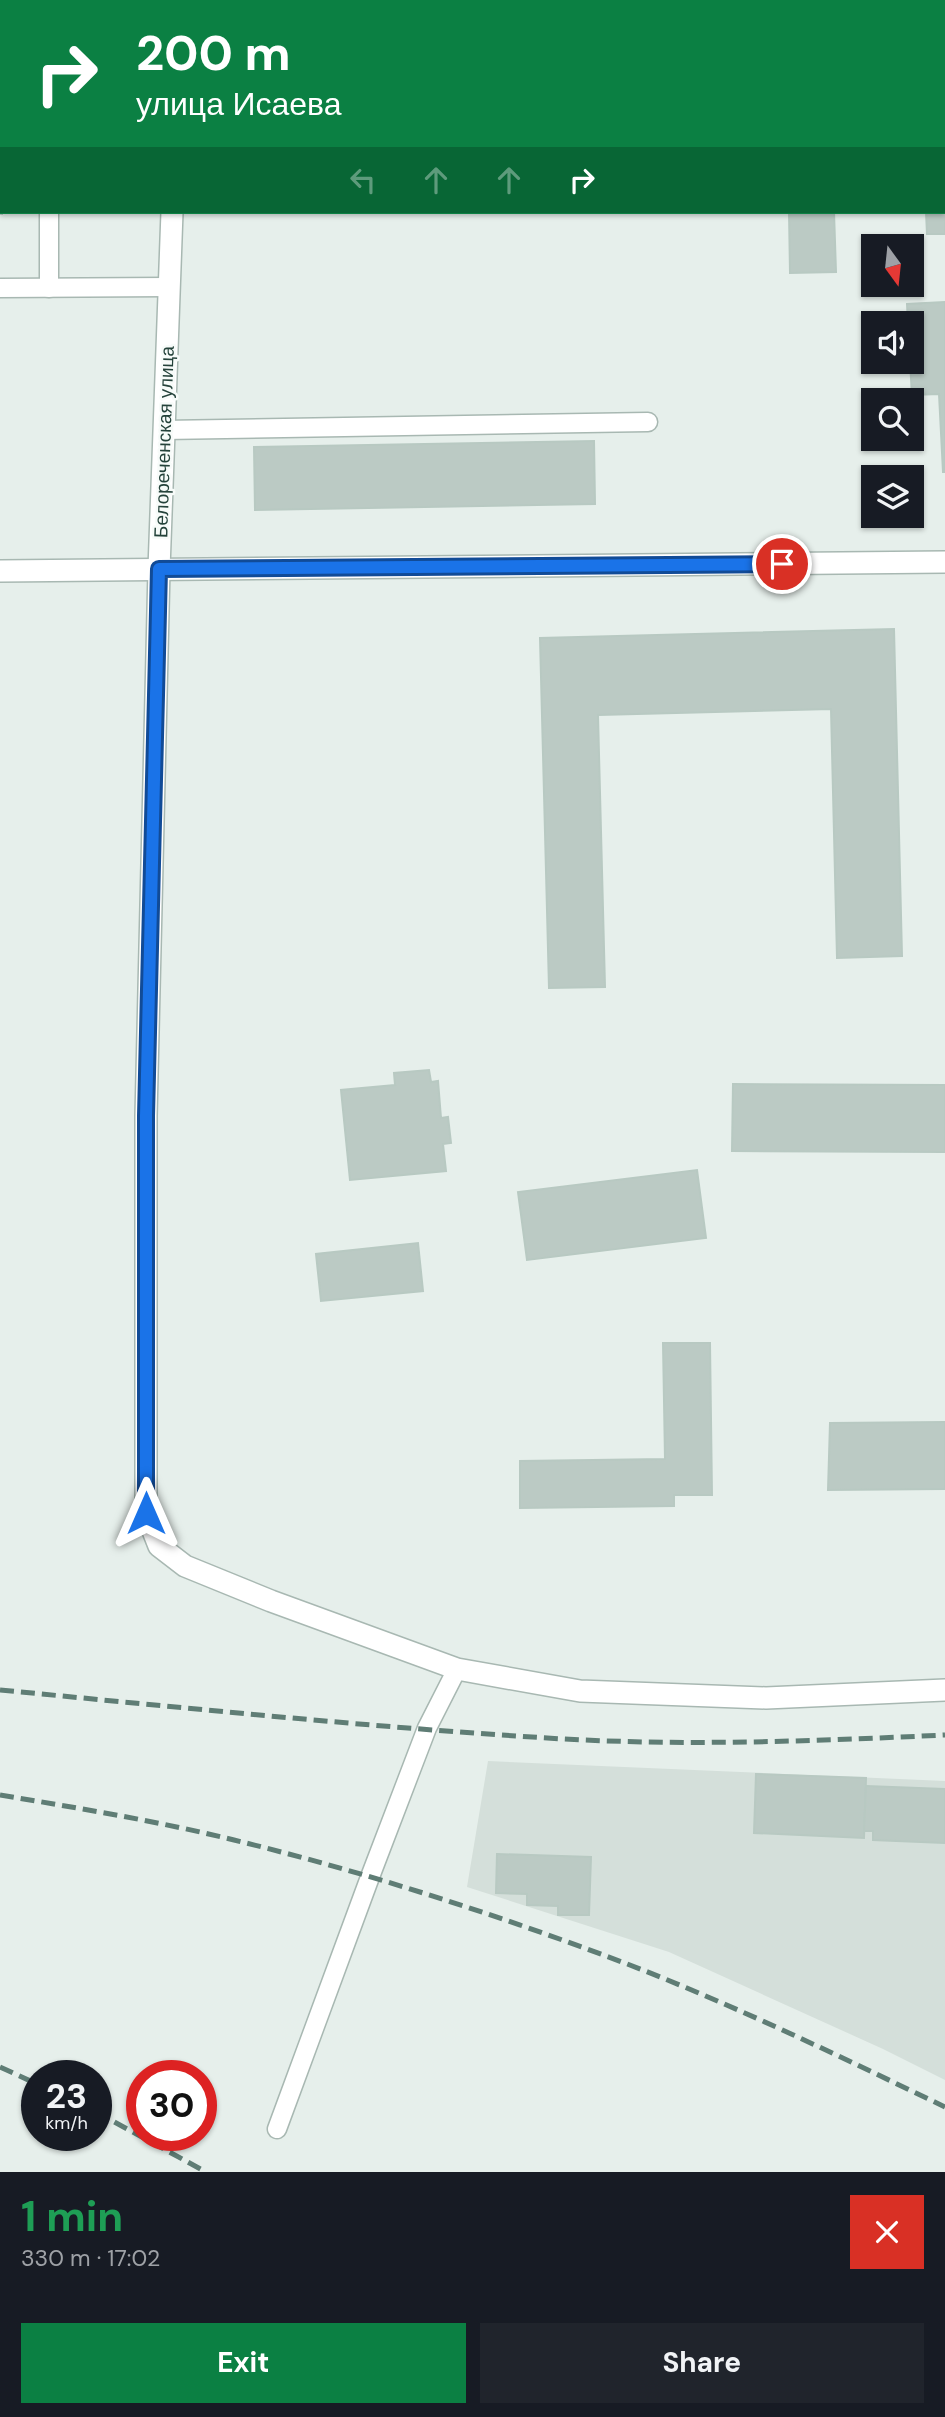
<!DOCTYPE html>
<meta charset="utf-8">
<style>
body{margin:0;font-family:"DM Sans",sans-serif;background:#20242c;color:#f1f3f6;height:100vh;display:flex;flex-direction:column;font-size:26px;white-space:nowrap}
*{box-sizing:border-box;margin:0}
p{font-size:23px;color:#9ea1a6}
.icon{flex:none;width:38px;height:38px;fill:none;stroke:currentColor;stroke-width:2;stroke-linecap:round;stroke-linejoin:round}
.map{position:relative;height:2172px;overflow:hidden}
.side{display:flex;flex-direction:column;background:#171b24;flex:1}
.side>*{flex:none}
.guide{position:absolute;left:0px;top:0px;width:945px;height:214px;box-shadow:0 2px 5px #0004;background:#0b8043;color:#fff;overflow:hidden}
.needle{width:46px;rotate:165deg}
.buttons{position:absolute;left:861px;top:234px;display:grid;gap:14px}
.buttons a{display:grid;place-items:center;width:63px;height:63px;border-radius:0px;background:#171b24;box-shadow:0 2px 5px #0004;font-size:35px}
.speed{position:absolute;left:21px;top:2060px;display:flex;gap:14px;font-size:35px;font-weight:700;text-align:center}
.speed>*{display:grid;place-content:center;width:91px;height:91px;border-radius:50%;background:#171b24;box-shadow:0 2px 5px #0004;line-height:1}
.speed small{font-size:18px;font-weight:400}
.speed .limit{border:10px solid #d22;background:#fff;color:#111}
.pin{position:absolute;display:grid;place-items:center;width:60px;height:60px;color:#fff;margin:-30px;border:4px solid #fff;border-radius:50%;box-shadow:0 2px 7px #0007}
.me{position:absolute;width:77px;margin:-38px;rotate:0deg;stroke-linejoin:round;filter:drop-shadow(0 0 5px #0008)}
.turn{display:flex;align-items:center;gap:24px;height:147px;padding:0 21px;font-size:32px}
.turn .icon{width:91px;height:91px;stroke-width:2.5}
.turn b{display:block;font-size:49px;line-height:60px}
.lanes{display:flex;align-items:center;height:66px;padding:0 21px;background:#0003;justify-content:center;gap:35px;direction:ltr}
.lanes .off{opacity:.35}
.round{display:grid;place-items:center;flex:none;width:74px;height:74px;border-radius:0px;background:#20242c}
.overview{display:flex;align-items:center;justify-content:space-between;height:119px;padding:0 21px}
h1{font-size:42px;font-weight:700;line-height:52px;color:#1e9e55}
.action{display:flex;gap:14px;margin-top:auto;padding:14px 21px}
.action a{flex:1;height:80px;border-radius:0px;background:#0b8043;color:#fff;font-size:28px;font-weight:700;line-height:80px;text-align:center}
.action a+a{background:#20242c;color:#f1f3f6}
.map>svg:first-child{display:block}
.built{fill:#d4dfda}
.building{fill:#bbcac4;stroke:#b8c9c2;stroke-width:2}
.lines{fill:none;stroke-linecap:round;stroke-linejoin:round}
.lane-casing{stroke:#a8b8b2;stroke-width:21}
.street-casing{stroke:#a8b8b2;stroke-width:24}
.lane{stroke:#fff;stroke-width:18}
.street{stroke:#fff;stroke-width:21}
.rail{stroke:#5f7d75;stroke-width:5;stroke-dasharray:14 7;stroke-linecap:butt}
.route-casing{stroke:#114b97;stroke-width:18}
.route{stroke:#1a73e8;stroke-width:12}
.labels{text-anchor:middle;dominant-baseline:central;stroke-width:5;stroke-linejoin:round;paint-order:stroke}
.street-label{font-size:19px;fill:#24423a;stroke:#f7fbf9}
</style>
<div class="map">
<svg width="945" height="2172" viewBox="0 0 945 2172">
<rect width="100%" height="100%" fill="#e6efeb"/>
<polygon class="built" points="488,1761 945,1781 945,2080 883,2049 669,1952 467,1887"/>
<g class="building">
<polygon points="0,70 2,214 0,214"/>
<polygon points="943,101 945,101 945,234 927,234 926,212 943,212"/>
<polygon points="789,212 834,212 836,272 790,273"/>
<polygon points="945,302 945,472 943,472 939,394 912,395 910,362 912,362 912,324 908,324 907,304"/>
<polygon points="594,441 595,504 255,510 254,447"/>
<polygon points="894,629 902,956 837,958 831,709 598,715 605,987 549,988 540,638"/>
<polygon points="429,1070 431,1082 438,1081 441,1118 448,1117 451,1143 443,1144 446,1171 350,1180 341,1090 395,1085 394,1073"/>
<polygon points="733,1084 945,1085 945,1152 732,1151"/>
<polygon points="697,1170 706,1238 527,1260 518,1192"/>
<polygon points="418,1243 423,1291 321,1301 316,1254"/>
<polygon points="663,1343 710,1343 712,1495 674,1495 674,1506 520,1508 520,1461 665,1459"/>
<polygon points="945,1422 945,1489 828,1490 830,1423"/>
<polygon points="756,1774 866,1778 864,1838 754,1833"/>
<polygon points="866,1786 945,1789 945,1843 873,1840 873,1831 864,1831"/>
<polygon points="497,1854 591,1857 589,1915 558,1915 558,1906 527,1905 527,1894 496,1893"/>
</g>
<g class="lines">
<defs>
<g id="lane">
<polyline points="49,212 49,288"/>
<polyline points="0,288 169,287"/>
<polyline points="164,430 648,422"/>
<polyline points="277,2129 370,1877 427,1728 457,1669"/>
</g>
<g id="street">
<polyline points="0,2 2,2"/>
<polyline points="66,2 216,0"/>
<polyline points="172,212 159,569 146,1116 146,1513 159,1546 185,1566 271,1601 457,1669 580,1691 766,1698 945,1690"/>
<polyline points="0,571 945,562"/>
</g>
</defs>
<use href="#lane" class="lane-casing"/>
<use href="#street" class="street-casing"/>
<use href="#lane" class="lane"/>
<use href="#street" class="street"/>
<g class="rail">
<path d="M0,1690C188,1708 376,1728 564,1739C691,1746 818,1741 945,1735"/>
<path d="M0,1795C78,1808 157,1821 234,1840C365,1872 495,1914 622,1962C732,2004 839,2056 945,2107"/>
<polyline points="0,2067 37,2084"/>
<polyline points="96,2112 206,2172"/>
</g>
</g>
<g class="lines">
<defs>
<polyline id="route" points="146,1513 146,1116 159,569 782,564"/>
</defs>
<use href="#route" class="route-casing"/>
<use href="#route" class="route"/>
</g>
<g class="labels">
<g class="street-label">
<text transform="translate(164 442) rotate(-88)">Белореченская улица</text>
</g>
</g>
</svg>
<div class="buttons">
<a><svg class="needle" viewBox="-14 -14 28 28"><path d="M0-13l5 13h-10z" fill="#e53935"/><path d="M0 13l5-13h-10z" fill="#9ea1a6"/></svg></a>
<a><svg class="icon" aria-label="sound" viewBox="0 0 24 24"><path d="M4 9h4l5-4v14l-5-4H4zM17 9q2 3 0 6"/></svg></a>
<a><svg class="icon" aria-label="search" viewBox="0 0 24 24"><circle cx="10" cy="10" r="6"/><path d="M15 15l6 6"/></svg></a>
<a><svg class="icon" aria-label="layers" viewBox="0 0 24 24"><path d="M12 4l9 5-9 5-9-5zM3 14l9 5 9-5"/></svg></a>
</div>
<div class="speed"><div>23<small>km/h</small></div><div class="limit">30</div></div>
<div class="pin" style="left:782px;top:564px;background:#d93025"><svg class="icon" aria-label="arrive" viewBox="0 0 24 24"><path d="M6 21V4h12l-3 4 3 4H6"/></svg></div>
<svg class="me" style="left:146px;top:1513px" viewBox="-20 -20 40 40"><path d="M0-17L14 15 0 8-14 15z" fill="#1a73e8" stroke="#fff" stroke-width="4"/></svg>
<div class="guide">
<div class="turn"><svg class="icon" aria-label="right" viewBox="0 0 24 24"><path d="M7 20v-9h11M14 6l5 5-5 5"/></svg><div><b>200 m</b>улица Исаева</div></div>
<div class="lanes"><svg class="icon off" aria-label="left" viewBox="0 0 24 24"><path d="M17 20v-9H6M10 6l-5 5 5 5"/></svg><svg class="icon off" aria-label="ahead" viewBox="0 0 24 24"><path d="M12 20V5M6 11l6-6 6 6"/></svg><svg class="icon off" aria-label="ahead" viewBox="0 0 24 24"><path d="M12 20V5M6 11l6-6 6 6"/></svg><svg class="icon" aria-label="right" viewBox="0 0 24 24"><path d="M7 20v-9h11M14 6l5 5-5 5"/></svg></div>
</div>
</div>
<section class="side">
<div class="overview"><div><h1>1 min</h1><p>330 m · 17:02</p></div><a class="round" style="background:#d93025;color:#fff"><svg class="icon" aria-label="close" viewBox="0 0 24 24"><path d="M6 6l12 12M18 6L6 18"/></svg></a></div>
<div class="action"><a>Exit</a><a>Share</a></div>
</section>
